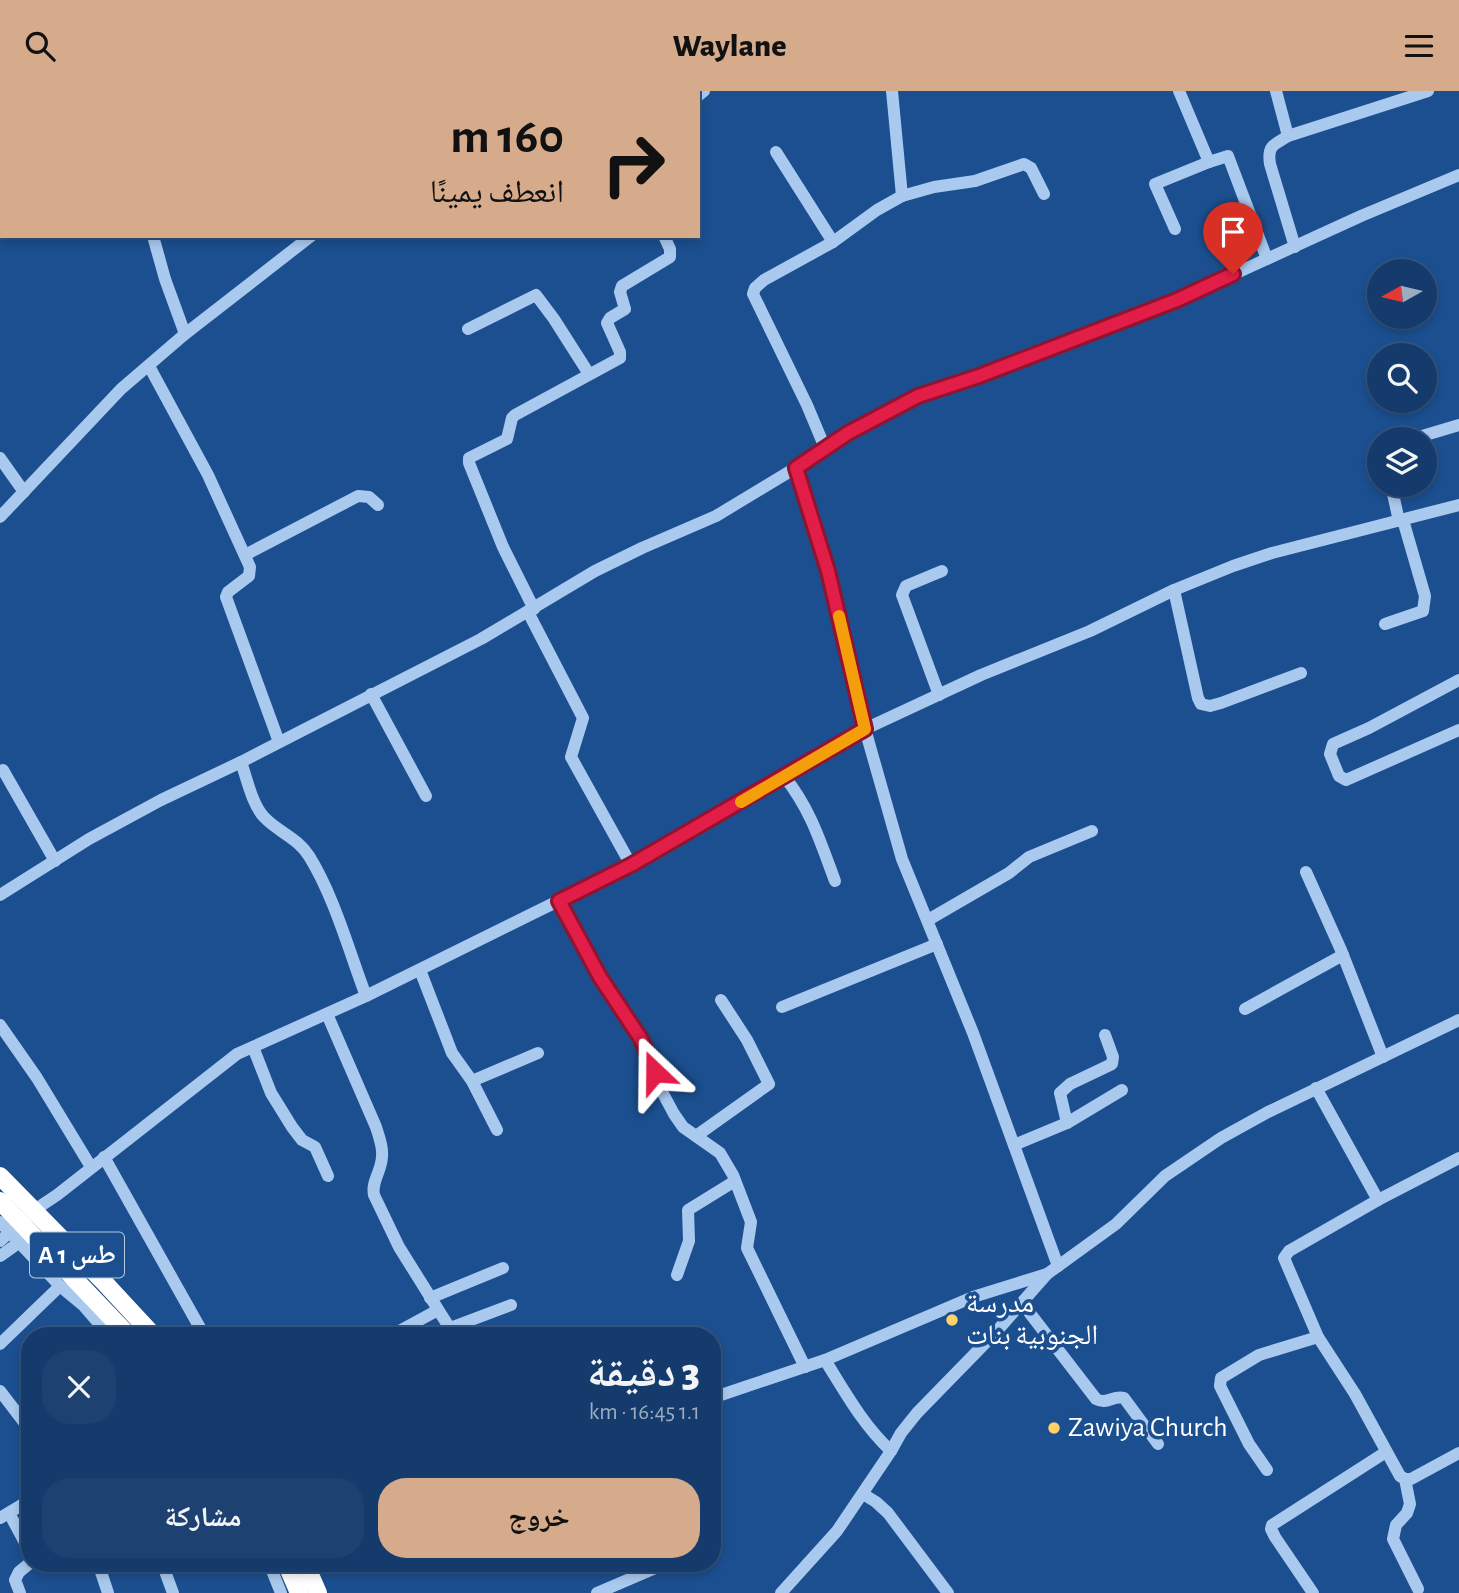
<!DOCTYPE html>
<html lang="ar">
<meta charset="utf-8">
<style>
body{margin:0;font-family:"Alegreya Sans","Noto Naskh Arabic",sans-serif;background:#1d4271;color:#f1f3f6;direction:rtl;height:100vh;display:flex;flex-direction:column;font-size:26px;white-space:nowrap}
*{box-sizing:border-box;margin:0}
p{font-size:23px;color:#9dadc1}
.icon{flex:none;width:38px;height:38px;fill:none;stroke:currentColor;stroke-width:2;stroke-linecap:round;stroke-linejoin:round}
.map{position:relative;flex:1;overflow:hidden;direction:ltr}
.panel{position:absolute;left:21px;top:1236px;width:700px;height:245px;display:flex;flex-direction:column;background:#143b6b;border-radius:28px;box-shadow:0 4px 10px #0003,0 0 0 2px #33557e;direction:rtl}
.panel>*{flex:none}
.hud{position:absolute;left:0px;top:0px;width:700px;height:147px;box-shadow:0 4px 10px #0003,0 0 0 2px #33557e;direction:rtl;background:#d6ab8b;color:#111;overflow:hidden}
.needle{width:46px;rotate:262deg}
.fabs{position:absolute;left:1367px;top:168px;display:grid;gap:14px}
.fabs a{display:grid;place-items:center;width:70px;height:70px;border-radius:50%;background:#143b6b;box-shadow:0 4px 10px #0003,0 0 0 2px #33557e;font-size:35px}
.pin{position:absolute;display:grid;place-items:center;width:60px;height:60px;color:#fff;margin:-72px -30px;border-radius:50% 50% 50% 0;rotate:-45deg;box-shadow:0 0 7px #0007}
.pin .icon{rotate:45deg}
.me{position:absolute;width:77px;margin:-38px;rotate:337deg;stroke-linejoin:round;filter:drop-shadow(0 0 5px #0008)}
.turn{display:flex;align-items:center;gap:24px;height:147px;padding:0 21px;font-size:32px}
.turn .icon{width:91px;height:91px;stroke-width:2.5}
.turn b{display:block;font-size:49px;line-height:60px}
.round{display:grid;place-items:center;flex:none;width:74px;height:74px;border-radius:28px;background:#1d4271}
.summary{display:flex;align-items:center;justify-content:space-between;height:119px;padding:0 21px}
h1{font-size:42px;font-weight:800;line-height:52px}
.cta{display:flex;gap:14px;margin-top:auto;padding:14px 21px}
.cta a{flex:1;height:80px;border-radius:28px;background:#d6ab8b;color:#111;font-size:28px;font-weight:800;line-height:80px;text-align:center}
.cta a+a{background:#1d4271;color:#f1f3f6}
header{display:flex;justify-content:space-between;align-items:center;height:91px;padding:0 21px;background:#d6ab8b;color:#111;font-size:32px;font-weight:800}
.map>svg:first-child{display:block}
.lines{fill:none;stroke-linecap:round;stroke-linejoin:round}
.minor{stroke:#a9c9ee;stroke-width:12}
.highway{stroke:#fff;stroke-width:18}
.route-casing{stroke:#92132f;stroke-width:18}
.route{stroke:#e11d48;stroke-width:12}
.slow{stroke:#f59e0b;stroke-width:12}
.poi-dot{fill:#ffd166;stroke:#1b4f8f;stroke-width:2.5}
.labels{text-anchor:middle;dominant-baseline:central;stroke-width:7;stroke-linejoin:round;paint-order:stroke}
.shield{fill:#1b4f8f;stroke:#bbcadd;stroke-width:2}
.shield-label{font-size:26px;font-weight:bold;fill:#fff}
.poi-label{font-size:28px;fill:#fff;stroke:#1b4f8f;text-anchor:start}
</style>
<header><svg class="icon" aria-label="menu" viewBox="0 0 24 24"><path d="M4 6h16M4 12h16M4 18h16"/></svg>Waylane<svg class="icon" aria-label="search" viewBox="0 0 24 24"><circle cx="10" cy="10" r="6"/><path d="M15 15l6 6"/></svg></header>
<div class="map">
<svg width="1459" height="1502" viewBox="0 0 1459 1502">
<rect width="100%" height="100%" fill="#1b4f8f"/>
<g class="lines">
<g class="minor">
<polyline points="64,0 64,2"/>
<polyline points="124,0 124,2"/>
<polyline points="1179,0 1209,71 1228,65 1267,168"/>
<polyline points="1276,0 1288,45"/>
<polyline points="85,2 88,0"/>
<polyline points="472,2 474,0"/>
<polyline points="698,5 704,0"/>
<polyline points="776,61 833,151"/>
<polyline points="902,105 934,96 975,90 1024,73 1031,77 1044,103"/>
<polyline points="1175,138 1155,93 1209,71"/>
<polyline points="153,145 165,188 185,243"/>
<path d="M1295,156L1270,73C1267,54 1274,54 1288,45L1428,0"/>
<polyline points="468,238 536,204 554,228 589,283"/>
<polyline points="149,275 208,384 250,476 249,485 228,501 226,506 279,651"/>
<polyline points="1412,348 1459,334"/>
<polyline points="825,357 807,314 753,203 755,197 764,189 833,151 877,119 902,105 892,0"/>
<polyline points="0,367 24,401"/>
<polyline points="796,377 828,480 865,638 902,768 973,942 1058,1175"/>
<polyline points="1391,394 1399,430"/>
<polyline points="0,426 121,298 185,243 311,145"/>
<polyline points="245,464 358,405 369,406 378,414"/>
<polyline points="1174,499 1198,607 1201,613 1210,615 1221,612 1301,582"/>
<polyline points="534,518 503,456 469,372 469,367 507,348 512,327 515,324 620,267 620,261 607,232 610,227 625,218 620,201 622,195 670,166 670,158 664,145"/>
<polyline points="528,521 583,627 571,666 631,774"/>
<polyline points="1385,533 1423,520 1425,505 1403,429"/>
<polyline points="1459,589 1369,637 1333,653 1330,663 1339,685 1346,689 1459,639"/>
<polyline points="371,603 426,705"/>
<polyline points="939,604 902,504 906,495 942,480"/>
<path d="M241,671C247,688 252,713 264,726C278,741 298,747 309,765C334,805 349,860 366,905"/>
<polyline points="3,679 55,770"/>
<path d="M784,685C811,719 820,750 835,790"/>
<polyline points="1306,781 1341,859 1383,966"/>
<polyline points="0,804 89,748 161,709 241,671 481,548 595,480 642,457 716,425 817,364 848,342 893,317 917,305 979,285 1177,209 1361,125 1459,84"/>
<polyline points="559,810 599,886 641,948 650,964 660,997 674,1023 683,1036 720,1062 733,1084 751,1131 747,1157 805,1276"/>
<polyline points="928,829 1009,782 1029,766 1092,740"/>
<polyline points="420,879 452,962 472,990 497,1039"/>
<polyline points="782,916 937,853"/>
<polyline points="1245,918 1343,864"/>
<path d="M327,923L376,1036C379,1046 383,1055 382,1065C382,1080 371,1090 374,1104L399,1156L454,1244"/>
<polyline points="0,934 37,987 91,1076"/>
<polyline points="253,956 271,1002 292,1036 302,1049 315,1056 328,1085"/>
<polyline points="472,990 538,962"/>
<polyline points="1316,997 1378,1109"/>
<polyline points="1067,1032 1060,1002 1070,993 1112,973 1113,966 1105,944"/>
<polyline points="696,1045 769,993 747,949 721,909"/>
<polyline points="1014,1054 1067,1032 1122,999"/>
<polyline points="104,1066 204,1244"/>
<polyline points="0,1131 60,1195 83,1214 109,1244"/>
<polyline points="0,1150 33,1120 57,1104 237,963 366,905 631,774 865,638 981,584 1090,540 1174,499 1233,475 1272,462 1459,414"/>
<polyline points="0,1165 24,1148"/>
<polyline points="677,1184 689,1150 688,1119 735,1090"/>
<polyline points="430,1207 503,1177"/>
<path d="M1022,1212L1096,1308C1107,1314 1113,1304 1124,1307L1158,1353"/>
<polyline points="450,1237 511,1214"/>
<polyline points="392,1244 438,1219"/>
<polyline points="529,1244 538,1241"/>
<polyline points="0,1253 60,1195"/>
<path d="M825,1269C845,1301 863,1334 891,1360"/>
<polyline points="0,1300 30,1339"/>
<polyline points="712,1307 825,1269 973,1206 1047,1183"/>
<polyline points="1267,1379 1249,1353 1220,1295 1221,1287 1259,1264 1318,1246"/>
<polyline points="1405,1388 1411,1388 1459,1362"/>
<polyline points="863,1403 876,1411 888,1422 948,1502"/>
<polyline points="9,1422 30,1461"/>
<polyline points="0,1427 30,1409"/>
<polyline points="98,1472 108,1502"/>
<polyline points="162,1472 173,1502"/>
<polyline points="269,1472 281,1502"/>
<polyline points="1418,1498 1393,1448 1396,1434 1407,1422 1410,1413 1405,1388 1400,1385 1355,1303 1318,1246 1284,1167 1289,1160 1378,1109 1459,1067"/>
<polyline points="20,1502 15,1489 19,1481 30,1472"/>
<polyline points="597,1502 667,1472"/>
<polyline points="781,1502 837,1440 891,1360 901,1342 917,1322 996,1241 1047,1183 1116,1133 1165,1085 1221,1047 1268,1021 1459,929"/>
<polyline points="1313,1502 1275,1446 1271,1438 1272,1434 1386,1361"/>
</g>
<g class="highway">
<polyline points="0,1085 102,1189 153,1244"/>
<polyline points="0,1110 128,1244"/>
<polyline points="286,1472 299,1502"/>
<polyline points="305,1472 318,1502"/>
</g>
</g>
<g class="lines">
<defs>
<polyline id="route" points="655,981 641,948 600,886 559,810 631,774 865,638 828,480 796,377 848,342 918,305 979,285 1177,209 1233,183"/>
</defs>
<use href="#route" class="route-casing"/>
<use href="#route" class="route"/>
<polyline class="slow" points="741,711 865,638 839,525"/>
</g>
<g class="poi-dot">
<circle cx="952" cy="1229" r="7"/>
<circle cx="1054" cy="1337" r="7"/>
</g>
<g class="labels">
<rect class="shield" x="30" y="1141.5" width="94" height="45" rx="5"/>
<g class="shield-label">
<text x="77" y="1164">A 1 طس</text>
</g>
<g class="poi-label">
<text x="966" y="1213">مدرسة<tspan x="966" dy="32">الجنوبية بنات</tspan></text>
<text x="1068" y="1337">Zawiya Church</text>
</g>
</g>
</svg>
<div class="fabs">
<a><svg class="needle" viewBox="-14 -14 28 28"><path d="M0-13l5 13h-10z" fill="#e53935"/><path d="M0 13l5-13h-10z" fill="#9dadc1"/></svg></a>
<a><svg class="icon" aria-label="search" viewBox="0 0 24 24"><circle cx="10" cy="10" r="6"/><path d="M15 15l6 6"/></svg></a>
<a><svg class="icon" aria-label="layers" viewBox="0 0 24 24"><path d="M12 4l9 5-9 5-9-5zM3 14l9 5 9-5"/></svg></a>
</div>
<div class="pin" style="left:1233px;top:183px;background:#d93025"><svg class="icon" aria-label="arrive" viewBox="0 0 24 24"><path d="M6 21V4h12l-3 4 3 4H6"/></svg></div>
<svg class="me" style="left:655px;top:981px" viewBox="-20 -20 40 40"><path d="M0-17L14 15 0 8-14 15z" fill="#e11d48" stroke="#fff" stroke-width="4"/></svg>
<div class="hud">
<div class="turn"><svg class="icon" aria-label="right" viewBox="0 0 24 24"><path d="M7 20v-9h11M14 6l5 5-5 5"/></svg><div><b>160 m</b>انعطف يمينًا</div></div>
</div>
<section class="panel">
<div class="summary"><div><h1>3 دقيقة</h1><p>1.1 km · 16:45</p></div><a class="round"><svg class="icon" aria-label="close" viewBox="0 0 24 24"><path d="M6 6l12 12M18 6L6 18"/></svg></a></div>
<div class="cta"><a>خروج</a><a>مشاركة</a></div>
</section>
</div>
